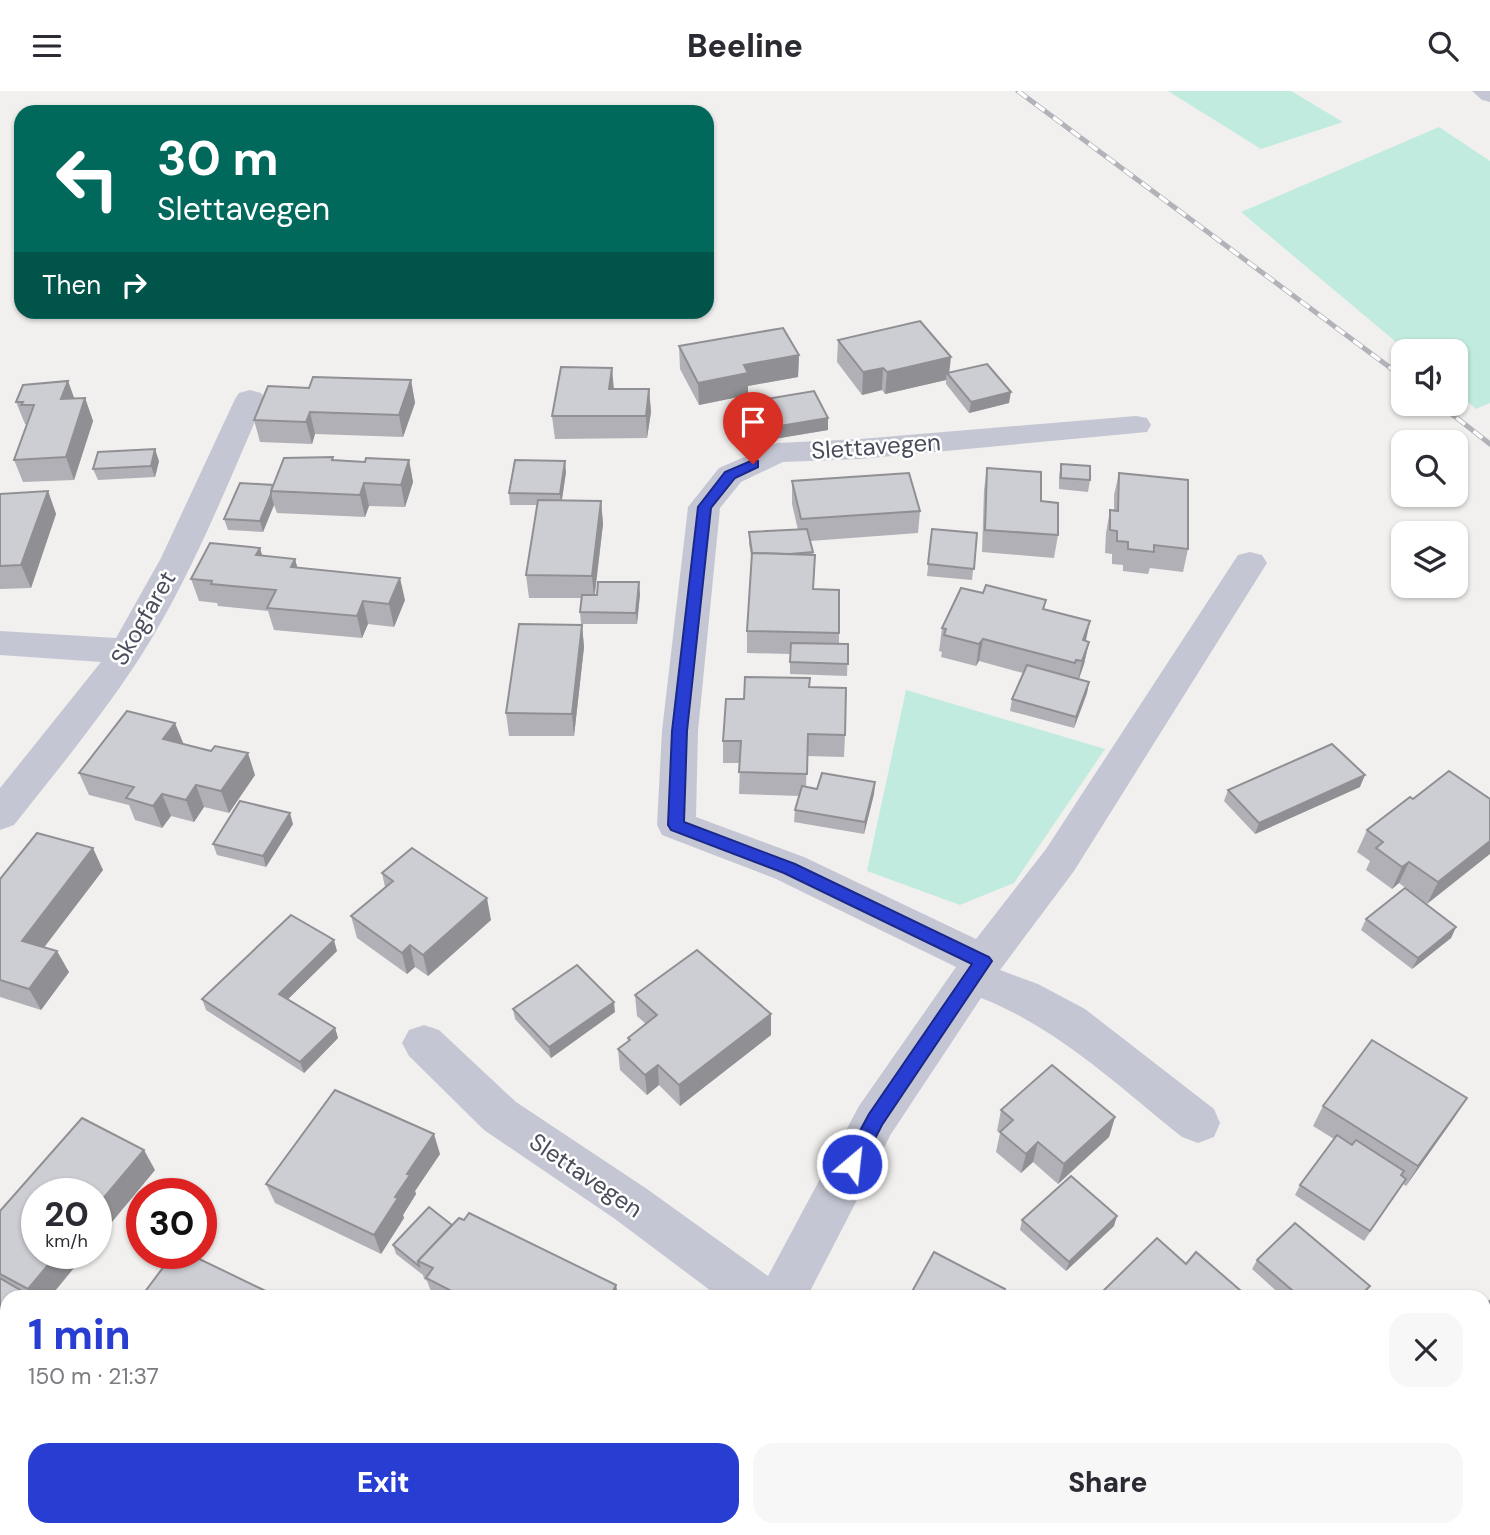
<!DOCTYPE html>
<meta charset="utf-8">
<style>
body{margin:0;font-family:"DM Sans",sans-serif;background:#f7f7f7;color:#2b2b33;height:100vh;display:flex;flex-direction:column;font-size:26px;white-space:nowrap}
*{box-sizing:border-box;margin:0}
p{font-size:23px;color:#7c7c81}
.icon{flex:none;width:38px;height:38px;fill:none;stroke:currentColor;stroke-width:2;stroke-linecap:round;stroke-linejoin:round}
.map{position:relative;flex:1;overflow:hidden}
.side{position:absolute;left:0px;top:1199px;width:1491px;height:247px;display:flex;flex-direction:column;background:#fff;border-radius:21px 21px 0 0;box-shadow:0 2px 5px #0004}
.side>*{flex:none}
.guide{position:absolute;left:14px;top:14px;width:700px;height:214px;border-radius:21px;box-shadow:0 2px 5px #0004;background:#00695c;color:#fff;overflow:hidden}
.buttons{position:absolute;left:1391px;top:248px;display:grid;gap:14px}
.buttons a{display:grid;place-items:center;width:77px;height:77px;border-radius:14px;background:#fff;box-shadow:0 2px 5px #0004;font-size:35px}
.speed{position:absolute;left:21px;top:1087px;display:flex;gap:14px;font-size:35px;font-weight:700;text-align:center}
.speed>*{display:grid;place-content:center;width:91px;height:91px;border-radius:50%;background:#fff;box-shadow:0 2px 5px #0004;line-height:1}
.speed small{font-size:18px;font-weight:400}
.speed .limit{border:10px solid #d22;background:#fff;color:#111}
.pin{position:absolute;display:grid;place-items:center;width:60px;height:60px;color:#fff;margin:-72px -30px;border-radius:50% 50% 50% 0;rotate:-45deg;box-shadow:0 0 7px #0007}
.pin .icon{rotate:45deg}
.me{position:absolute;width:77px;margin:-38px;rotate:28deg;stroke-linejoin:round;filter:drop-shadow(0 0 5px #0008)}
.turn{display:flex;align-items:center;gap:24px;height:147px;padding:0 28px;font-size:32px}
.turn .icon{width:91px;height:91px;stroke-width:2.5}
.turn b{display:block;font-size:49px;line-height:60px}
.then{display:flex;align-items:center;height:66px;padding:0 28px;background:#0003;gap:14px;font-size:26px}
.round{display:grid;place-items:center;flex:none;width:74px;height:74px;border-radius:21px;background:#f7f7f7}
.overview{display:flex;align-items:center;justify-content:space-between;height:119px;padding:0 28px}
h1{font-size:42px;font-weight:800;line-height:52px;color:#283ed3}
.action{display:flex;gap:14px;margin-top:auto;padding:14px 28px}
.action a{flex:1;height:80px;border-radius:21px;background:#283ed3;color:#fff;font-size:28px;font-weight:800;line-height:80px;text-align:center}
.action a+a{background:#f7f7f7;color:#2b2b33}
header{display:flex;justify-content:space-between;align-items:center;height:91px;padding:0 28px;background:#fff;font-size:32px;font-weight:800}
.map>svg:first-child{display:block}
.green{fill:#c1ebde}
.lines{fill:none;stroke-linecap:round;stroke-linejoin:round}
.minor{fill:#c4c7d3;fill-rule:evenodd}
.rail-casing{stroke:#b2b2b9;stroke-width:5}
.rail{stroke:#fff;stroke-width:3.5;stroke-dasharray:11;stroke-linecap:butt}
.wall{fill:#b0b0b6}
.shaded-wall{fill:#909094}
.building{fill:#cdcdd4;stroke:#909094;stroke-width:2}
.route{fill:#283ed3;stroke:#1a2889;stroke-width:2}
.labels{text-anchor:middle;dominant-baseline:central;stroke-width:5;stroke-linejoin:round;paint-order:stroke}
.street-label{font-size:24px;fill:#494d5b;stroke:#fff}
</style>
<header><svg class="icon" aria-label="menu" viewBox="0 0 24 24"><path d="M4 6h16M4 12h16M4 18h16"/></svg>Beeline<svg class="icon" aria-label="search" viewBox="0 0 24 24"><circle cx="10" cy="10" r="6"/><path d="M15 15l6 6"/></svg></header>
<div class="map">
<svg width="1490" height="1444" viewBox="0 0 1490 1444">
<rect width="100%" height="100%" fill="#f1f0ef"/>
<g class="green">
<polygon points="1168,0 1291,0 1343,31 1261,58"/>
<polygon points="1439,36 1490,70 1490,312 1476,318 1456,301 1456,261 1408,261 1241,121"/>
<polygon points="906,599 1105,658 1014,792 960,814 867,780"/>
</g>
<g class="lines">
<g class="minor">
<polygon points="1472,0 1490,0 1490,11 1482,9"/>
<path d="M250,299L261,302L265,308C226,396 191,487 139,568C101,626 57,680 14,734L0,739V697L101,571L0,564V540L116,547L161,467L235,308L239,302Z"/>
<path d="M1136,325L1147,327L1151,334L1147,341L860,368L783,371L741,391L720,417L698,640L696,726L804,766L976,848L1046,758L1238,464L1250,461L1262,464L1267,472L1074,780L1000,879L1038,893L1085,918L1214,1018L1220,1032L1214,1046L1198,1052L1182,1046C1118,995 1058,937 981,907L891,1043L807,1206H719L615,1128L484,1039L409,965L402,952L409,939L424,934L439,939L516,1011L647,1098L768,1185L859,1015L956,876L776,788L662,744L657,734L662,640L688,416L719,377L777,352L860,348Z"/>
<polygon points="0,1336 7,1339 7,1393 0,1390"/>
<polygon points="73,1438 129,1438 132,1444 75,1444"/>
<polygon points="644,1438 697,1438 695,1444 641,1444"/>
</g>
<defs>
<g id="rail">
<polyline points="1018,0 1404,287"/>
<polyline points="1439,313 1490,353"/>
</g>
</defs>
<use href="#rail" class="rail-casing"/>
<use href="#rail" class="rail"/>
</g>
<g class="wall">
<polygon points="838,249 949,282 1009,312 969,322 946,293 946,289 885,303 882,299 862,304 837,271"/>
<polygon points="679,255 799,264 798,286 748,295 748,304 699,314 680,278"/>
<polygon points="411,289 415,312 403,346 315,343 312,353 260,351 254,329"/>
<polygon points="68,290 74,308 85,307 93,330 74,389 23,391 14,369 27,333 25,333 16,311"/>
<polygon points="614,298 649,298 651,321 647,347 555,348 552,325"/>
<polygon points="761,309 828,339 774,348 761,320"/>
<polygon points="333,366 334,370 365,371 409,369 413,391 405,416 369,415 365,426 277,422 274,414 263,441 228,439 224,428 273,394"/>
<polygon points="159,370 155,386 98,389 93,378"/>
<polygon points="1061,373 1090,389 1088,401 1059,398 1059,385"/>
<polygon points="987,377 1041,410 1058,444 1054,467 982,461 984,399"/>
<polygon points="566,381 562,409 601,410 603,433 595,504 640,503 637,533 581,533 580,521 581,507 529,507 526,484 537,414 510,414 509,402"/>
<polygon points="1119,382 1188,458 1183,481 1150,477 1148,483 1123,480 1123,474 1112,473 1112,463 1105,462 1106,442 1110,419 1114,420 1114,404"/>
<polygon points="792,390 920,420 918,442 810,450 813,461 813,498 839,542 839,553 848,553 847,585 790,583 790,563 747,562 747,540 752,470 749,453 749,441 798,439 792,413"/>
<polygon points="48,400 56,423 31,497 0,498 0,403"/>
<polygon points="932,438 977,442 972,489 927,485"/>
<polygon points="263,465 295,468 297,476 405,509 394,536 368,533 362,547 274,539 268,520 218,515 217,512 199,510 191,488"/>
<polygon points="983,502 1046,509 1044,518 1090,530 1086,550 1089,551 1084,573 1079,588 1089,591 1087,602 1074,637 1010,620 1012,608 1023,582 979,570 976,575 941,566 942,561 939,560 942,537"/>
<polygon points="582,534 584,556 574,645 509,645 506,622"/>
<polygon points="809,596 845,644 844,666 807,665 806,696 817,698 875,691 874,703 864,743 794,731 795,719 799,705 739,703 740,672 723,672 723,650 744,608"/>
<polygon points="183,653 255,684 229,722 204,716 194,731 171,725 162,737 135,729 129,714 89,704 79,682"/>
<polygon points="1360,696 1255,743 1224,710 1228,699"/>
<polygon points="1413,708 1490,708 1427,813 1399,792 1392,798 1366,779 1370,770 1357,761 1367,739"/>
<polygon points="293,733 266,776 217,764 213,753"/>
<polygon points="103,779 44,856 69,881 41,919 0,906 0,788"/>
<polygon points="382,782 491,829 428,885 415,876 407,883 357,847 351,825 385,796"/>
<polygon points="1366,828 1456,836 1451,847 1412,878 1361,839"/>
<polygon points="337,860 288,908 335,937 338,947 304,982 206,919 202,908"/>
<polygon points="635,904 771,923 771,944 680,1015 659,994 647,1004 620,979 618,958 629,950 628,947 646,933 637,925"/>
<polygon points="513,918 615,921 551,967 515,928"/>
<polygon points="1467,1007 1454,1027 1406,1095 1403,1093 1364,1150 1295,1104 1300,1094 1334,1048 1313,1035 1323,1015"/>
<polygon points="1001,1019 1115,1026 1109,1046 1058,1093 1033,1071 1021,1082 996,1061 1000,1042 997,1040"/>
<polygon points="440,1063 415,1100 416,1103 403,1124 404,1127 381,1163 275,1112 266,1093"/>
<polygon points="155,1079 50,1206 7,1206 7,1270 0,1266 0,1120"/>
<polygon points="1022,1129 1114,1135 1066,1180 1020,1139"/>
<polygon points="452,1134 616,1194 618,1206 433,1206 427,1190 424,1188 423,1184 396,1163 393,1154"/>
<polygon points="1257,1169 1370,1195 1363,1206 1283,1206 1252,1178"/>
<polygon points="1490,1210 1490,1419 1484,1422 1484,1212"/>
<polygon points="315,1438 588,1438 590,1444 318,1444"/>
<polygon points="1331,1438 1468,1438 1471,1444 1320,1444 1331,1439"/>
</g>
<g class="shaded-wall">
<polygon points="799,264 798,286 748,295 748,304 699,314 698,292 744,274"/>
<polygon points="951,266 949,284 947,282 946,289 885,303 887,281"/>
<polygon points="612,277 614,299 609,298"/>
<polygon points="883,277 882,299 862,304 863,281"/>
<polygon points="411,289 415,312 403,346 399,324"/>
<polygon points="68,290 76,312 61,308"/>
<polygon points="649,298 651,321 647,347 646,325"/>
<polygon points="1011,301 1009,312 969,322 971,311"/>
<polygon points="85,307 93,330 74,389 66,366"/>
<polygon points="310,321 315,343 312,353 306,331"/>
<polygon points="828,327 828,339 774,348 774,336"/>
<polygon points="155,358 159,370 155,386 151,375"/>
<polygon points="409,369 413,391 405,416 401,394"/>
<polygon points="565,370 566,381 561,414 560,403"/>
<polygon points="364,392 369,415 365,426 360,404"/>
<polygon points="48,400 56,423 31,497 21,474"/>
<polygon points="271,403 274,414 263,441 260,430"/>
<polygon points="601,410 603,433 594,507 592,485"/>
<polygon points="260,457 267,479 256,464"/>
<polygon points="295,468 301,490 291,476"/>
<polygon points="400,487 405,509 394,536 389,513"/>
<polygon points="639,491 640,503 637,533 636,522"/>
<polygon points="363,510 368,533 362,547 357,525"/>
<polygon points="1090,530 1085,552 1078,572 1083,549"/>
<polygon points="582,534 584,556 574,645 572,623"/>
<polygon points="983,548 979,570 976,575 979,553"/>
<polygon points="1089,551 1084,573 1077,593 1082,570"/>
<polygon points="1089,591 1087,602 1074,637 1076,626"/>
<polygon points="175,632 184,654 163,648"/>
<polygon points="248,662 255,684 229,722 221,700"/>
<polygon points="1365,684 1360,696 1255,743 1259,732"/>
<polygon points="875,691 874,703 864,743 865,731"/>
<polygon points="196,694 204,716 194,731 186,709"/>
<polygon points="162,703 171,725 162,737 153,715"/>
<polygon points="290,722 293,733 266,776 263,765"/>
<polygon points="1490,750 1490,763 1427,813 1438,791"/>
<polygon points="93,757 103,779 33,871 22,850"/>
<polygon points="1409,771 1399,792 1392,798 1402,776"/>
<polygon points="487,807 491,829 428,885 423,864"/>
<polygon points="1456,836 1451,847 1412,878 1418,867"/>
<polygon points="334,849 337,860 283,913 279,903"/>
<polygon points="410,854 415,876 407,883 402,862"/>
<polygon points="57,860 69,881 41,919 29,898"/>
<polygon points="614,911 615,921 551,967 549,956"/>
<polygon points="771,923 771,944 680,1015 679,994"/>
<polygon points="335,937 338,947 304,982 300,971"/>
<polygon points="658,974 659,994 647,1004 645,984"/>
<polygon points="1467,1007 1454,1027 1406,1095 1418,1075"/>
<polygon points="1115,1026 1109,1046 1058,1093 1064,1073"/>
<polygon points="434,1043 440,1063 415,1100 416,1103 403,1124 404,1127 381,1163 374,1144 407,1083"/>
<polygon points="1038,1051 1033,1071 1021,1082 1026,1063"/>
<polygon points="144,1059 155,1079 96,1150 96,1116"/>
<polygon points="1117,1125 1114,1135 1066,1180 1069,1171"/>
<polygon points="58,1162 86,1162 50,1206 33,1206 28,1198"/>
<polygon points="616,1194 618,1206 610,1206"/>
<polygon points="1490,1410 1490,1419 1484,1422 1484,1413"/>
<polygon points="447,1438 461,1438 458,1444 443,1444"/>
<polygon points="587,1438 588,1438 590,1444 584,1444"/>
</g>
<g class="building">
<polygon points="920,230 951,266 887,281 883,277 863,281 838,249"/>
<polygon points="783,237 799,264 744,274 748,282 698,292 679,255"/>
<polygon points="987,273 1011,301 971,311 947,282"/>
<polygon points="561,276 612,277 609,298 649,298 646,325 552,325"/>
<polygon points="313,286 411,289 399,324 310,321 306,331 254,329 268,295 309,297"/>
<polygon points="68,290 61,308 85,307 66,366 14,369 34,314 21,314 23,311 16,311 23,294"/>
<polygon points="814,300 828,327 774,336 761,309"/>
<polygon points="155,358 151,375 93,378 98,361"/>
<polygon points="333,366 332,369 365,371 366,367 409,369 401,394 364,392 360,404 271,400 284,367"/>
<polygon points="515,369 565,370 560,403 509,402"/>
<polygon points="1061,373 1090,375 1090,389 1061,387"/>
<polygon points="987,377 1041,381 1041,410 1058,412 1058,444 985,439"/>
<polygon points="909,382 920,420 801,428 792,390"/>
<polygon points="1119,382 1188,389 1188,458 1154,454 1154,461 1128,458 1128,451 1117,450 1117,440 1110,439 1110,419 1118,420"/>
<polygon points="240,392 273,394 271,400 271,403 260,430 224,428"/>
<polygon points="48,400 21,474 0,475 0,403"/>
<polygon points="538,409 601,410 592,485 526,484"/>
<polygon points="807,438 813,461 790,463 752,462 749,441"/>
<polygon points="932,438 977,442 974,478 928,473"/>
<polygon points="210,452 260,457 256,464 295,468 291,476 400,487 389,513 363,510 357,525 267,517 276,499 211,493 212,490 191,488"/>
<polygon points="752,462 815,464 813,498 839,499 839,542 747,540"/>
<polygon points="598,491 639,491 636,522 580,521 582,504 597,504"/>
<polygon points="986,494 1046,509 1043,518 1090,530 1083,549 1089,551 1082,570 1076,569 1075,572 983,548 979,553 944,544 946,538 942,537 961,497 983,502"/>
<polygon points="519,533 582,534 572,623 506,622"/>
<polygon points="791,552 848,553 848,573 790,571"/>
<polygon points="1027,574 1089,591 1076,626 1012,608"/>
<polygon points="745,586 810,587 809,596 846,597 845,644 808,643 807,683 739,681 741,650 723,650 726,608 744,608"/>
<polygon points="127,620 175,632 163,648 211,660 215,655 248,662 221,700 196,694 186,709 162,703 153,715 126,707 134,696 79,682"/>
<polygon points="1332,653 1365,684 1259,732 1228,699"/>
<polygon points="1449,680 1490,708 1490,750 1438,791 1409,771 1402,776 1376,757 1383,751 1367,739 1410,706 1413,708"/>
<polygon points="822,682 875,691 865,731 795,719 802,695 817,698"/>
<polygon points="240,710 290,722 263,765 213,753"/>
<polygon points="37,742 93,757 22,850 57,860 29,898 0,889 0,788"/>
<polygon points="412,757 487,807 423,864 410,854 402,862 351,825 393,790 382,782"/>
<polygon points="1405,797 1456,836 1418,867 1366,828"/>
<polygon points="291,824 334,849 279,903 335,937 300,971 202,908"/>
<polygon points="697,859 771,923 679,994 658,974 645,984 618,958 630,949 628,947 657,924 635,904"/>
<polygon points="577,874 614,911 549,956 513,918"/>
<polygon points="1372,949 1467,1007 1418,1075 1323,1015"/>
<polygon points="1052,974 1115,1026 1064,1073 1038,1051 1026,1063 1000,1041 1013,1029 1001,1019"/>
<polygon points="335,999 434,1043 407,1083 410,1084 395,1106 398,1107 374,1144 266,1093"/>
<polygon points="82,1027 144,1059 96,1116 96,1102 37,1102 37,1162 58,1162 28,1198 0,1183 0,1120"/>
<polygon points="1337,1044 1352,1054 1356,1049 1404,1080 1401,1084 1406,1088 1370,1140 1300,1094"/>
<polygon points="1071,1085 1117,1125 1069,1171 1022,1129"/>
<polygon points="429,1116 452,1134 418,1170 419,1175 393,1154"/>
<polygon points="469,1122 616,1194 610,1206 463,1206 426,1187 433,1177 418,1170 459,1127 464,1129"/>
<polygon points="1295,1132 1370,1195 1359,1206 1300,1206 1257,1169"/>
<polygon points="1157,1147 1186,1173 1196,1161 1248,1206 1097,1206"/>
<polygon points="934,1161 1005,1198 1001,1206 909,1206"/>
<polygon points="174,1162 187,1162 276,1205 141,1206"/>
<polygon points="0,1187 32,1206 7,1206 7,1265 0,1261"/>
<polygon points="39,1201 47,1206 35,1206"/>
<polygon points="1490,1210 1490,1215 1484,1218 1484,1212"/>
<polygon points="1490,1215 1490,1271 1484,1262 1484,1218"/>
<polygon points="1484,1281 1490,1289 1490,1329 1484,1321"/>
<polygon points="1484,1321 1490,1329 1490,1410 1484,1413"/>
<polygon points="317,1438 447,1438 443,1444 328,1444"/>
<polygon points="454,1438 587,1438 584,1444 451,1444"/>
<polygon points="842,1438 973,1438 983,1444 839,1444"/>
<polygon points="1333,1438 1342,1438 1345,1444 1320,1444"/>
<polygon points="1353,1438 1437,1438 1441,1444 1356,1444"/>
<polygon points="1437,1438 1468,1438 1471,1444 1441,1444"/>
</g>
<polygon class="route" points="753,369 758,370 758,376 735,387 711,417 687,640 684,731 795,773 989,866 992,870 882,1034 859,1079 852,1081 845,1079 842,1073 869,1023 972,873 784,782 671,739 668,734 672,640 698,416 725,381"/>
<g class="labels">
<g class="street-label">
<text transform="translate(876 355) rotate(-4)">Slettavegen</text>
<text transform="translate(143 527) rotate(-60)">Skogfaret</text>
<text transform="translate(586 1084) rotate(34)">Slettavegen</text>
</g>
</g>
</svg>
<div class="buttons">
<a><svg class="icon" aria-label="sound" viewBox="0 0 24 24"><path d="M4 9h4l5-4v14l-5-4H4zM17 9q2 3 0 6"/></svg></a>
<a><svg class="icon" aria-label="search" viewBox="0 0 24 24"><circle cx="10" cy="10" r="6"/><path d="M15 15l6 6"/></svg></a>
<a><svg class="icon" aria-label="layers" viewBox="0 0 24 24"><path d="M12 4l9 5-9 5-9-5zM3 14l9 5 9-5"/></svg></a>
</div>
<div class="speed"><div>20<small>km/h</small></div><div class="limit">30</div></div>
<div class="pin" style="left:753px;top:373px;background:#d93025"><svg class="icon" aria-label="arrive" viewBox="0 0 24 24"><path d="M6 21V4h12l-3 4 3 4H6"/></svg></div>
<svg class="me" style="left:852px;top:1073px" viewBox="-20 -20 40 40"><circle r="17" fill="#283ed3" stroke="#fff" stroke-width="3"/><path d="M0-11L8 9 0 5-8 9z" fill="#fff"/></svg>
<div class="guide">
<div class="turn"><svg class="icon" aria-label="left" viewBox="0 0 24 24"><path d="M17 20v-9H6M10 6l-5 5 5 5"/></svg><div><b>30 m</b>Slettavegen</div></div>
<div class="then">Then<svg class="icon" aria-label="right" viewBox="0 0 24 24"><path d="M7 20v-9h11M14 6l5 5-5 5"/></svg></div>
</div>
<section class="side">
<div class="overview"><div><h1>1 min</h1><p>150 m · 21:37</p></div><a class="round"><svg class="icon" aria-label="close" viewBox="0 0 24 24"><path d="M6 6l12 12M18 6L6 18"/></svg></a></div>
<div class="action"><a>Exit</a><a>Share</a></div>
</section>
</div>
